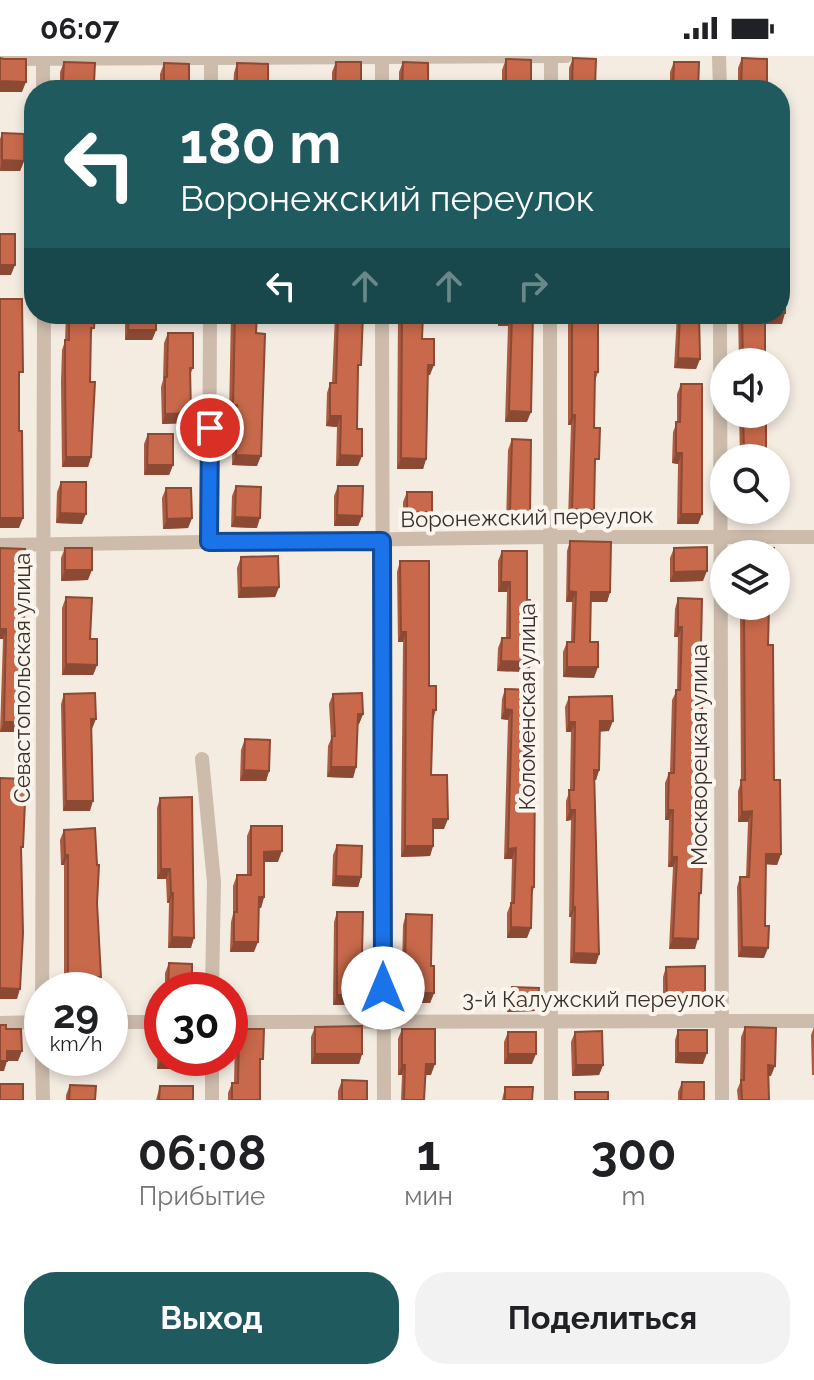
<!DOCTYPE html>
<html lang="ru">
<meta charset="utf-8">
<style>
body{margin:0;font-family:Raleway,sans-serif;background:#f2f2f2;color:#202124;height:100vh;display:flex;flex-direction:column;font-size:30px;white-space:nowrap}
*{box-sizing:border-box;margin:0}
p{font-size:26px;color:#757577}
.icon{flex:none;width:44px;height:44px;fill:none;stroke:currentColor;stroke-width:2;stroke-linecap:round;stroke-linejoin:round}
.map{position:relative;height:1044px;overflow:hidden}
.drawer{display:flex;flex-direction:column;background:#fff;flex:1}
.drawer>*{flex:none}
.top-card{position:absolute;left:24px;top:24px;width:766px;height:244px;border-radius:32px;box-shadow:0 4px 12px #0003;background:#1f5a5e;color:#fff;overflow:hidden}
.tools{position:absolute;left:710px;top:292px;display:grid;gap:16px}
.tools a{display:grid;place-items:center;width:80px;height:80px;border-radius:50%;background:#fff;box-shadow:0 4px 12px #0003;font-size:40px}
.speed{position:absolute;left:24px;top:916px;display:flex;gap:16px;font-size:40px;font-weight:700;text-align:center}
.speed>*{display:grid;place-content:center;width:104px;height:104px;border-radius:50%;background:#fff;box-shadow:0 4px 12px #0003;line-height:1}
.speed small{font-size:20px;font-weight:400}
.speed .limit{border:12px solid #d22;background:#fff;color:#111}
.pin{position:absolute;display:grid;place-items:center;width:68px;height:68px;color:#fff;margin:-34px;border:4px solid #fff;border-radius:50%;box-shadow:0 2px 8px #0007}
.me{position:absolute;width:88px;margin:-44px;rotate:0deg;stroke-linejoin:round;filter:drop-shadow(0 0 6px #0008)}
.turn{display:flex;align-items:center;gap:28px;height:168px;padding:0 24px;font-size:36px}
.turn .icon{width:104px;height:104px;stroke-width:2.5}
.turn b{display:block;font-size:56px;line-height:68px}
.lanes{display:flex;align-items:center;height:76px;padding:0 24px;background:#0003;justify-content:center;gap:40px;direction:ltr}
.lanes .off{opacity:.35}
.eta{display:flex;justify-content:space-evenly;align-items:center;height:136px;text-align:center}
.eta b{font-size:48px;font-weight:700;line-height:56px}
.button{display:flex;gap:16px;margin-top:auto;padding:16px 24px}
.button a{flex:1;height:92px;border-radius:32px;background:#1f5a5e;color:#fff;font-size:32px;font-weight:700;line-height:92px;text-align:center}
.button a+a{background:#f2f2f2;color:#202124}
.status{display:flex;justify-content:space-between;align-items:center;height:56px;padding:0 40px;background:#fff;direction:ltr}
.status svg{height:22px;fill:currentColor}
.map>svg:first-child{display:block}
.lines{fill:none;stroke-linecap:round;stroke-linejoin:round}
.minor{stroke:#cdbbac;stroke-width:14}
.wall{fill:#ac5a40}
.shaded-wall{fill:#8c4a34}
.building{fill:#c8694b;stroke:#8c4a34;stroke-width:2}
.route-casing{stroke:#114b97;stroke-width:20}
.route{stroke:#1a73e8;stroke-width:14}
.labels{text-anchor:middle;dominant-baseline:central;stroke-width:8;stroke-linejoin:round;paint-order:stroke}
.street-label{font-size:22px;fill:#3b302b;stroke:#fbf5ee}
</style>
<div class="status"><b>06:07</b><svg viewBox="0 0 49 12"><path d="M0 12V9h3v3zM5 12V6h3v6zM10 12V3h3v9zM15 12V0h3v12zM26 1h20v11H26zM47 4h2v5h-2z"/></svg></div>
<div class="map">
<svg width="814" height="1044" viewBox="0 0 814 1044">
<rect width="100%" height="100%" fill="#f4ebe1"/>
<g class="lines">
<g class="minor">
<polyline points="43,0 43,34"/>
<polyline points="382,0 382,34"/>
<polyline points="719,0 720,34"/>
<polyline points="0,3 566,0"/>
<polyline points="211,34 211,0"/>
<polyline points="551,34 551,0"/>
<polyline points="382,258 384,1044"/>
<polyline points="550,258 551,1044"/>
<polyline points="720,258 722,1044"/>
<polyline points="209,486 210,258"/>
<polyline points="0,489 549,481 814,481"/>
<polyline points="202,703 214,826 212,934"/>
<polyline points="110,966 162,966"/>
<polyline points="230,966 814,965"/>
<polyline points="0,967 42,966"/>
<polyline points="42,986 44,258"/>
<polyline points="42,1002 43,1044"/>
<polyline points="212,1002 212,1044"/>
</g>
</g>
<g class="wall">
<polygon points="573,2 594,34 569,34 569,12"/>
<polygon points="742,2 766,34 738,34 738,12"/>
<polygon points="506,3 531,34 502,34 502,14"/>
<polygon points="64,6 92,34 60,34 60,16"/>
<polygon points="336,6 361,34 332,34 332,16"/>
<polygon points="403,6 428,34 399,34 399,16"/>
<polygon points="674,6 698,34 670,34 670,16"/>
<polygon points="164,7 189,34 160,34 160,18"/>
<polygon points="237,7 268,27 265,34 233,34 234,17"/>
<polygon points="2,77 24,105 20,115 0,115 0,83"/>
<polygon points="66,258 95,258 91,282 90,326 91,401 88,411 62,411 61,325 62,294 65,285"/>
<polygon points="125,258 156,258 156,274 152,284 125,284"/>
<polygon points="231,258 257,258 257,410 232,409 233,359 229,359"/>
<polygon points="335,258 363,258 358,319 357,373 358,410 336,410 337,371 326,370 327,337 330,327 332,327"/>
<polygon points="398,258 423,258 422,283 430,319 428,319 426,403 423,413 397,413"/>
<polygon points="498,258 533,258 527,366 505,366 508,270 498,270"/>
<polygon points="568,258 598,258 598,316 595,325 594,372 595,414 591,464 568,463 571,369 568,369"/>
<polygon points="677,258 699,258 700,303 696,313 674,312"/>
<polygon points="738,258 780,258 782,268 765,268 765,306 739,306"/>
<polygon points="168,277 193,312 190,319 191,357 187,367 162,368 161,331 163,324 164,287"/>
<polygon points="681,328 702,458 698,468 677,468 678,408 672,407 673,376 677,366 677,338"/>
<polygon points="739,358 766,358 763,402 740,402"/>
<polygon points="148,378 173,409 169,419 144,419 144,388"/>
<polygon points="512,383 530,457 526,467 506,467 508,394"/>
<polygon points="61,426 82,468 56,467 57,436"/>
<polygon points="236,430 257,472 231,471 232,440"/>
<polygon points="338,430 362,460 358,470 334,470 334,440"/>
<polygon points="166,432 192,462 188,472 163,473 162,442"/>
<polygon points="407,436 432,456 428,466 403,467 403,446"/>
<polygon points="738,454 763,454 763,456 759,466 738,466"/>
<polygon points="570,485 610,536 607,546 591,546 590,586 594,622 563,621 563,596 567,586 571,586 572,546 566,546 567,495"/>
<polygon points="0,492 20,676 0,676 3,583 0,583"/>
<polygon points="65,492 88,524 61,525 61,502"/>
<polygon points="674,492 703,525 670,526 670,502"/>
<polygon points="502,495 527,544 529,583 532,606 528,616 497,615 498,592 502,582 506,582 507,536 498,536 498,505"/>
<polygon points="241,501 279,531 275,541 238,542 237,512"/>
<polygon points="400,505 429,630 436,654 433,664 431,719 444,773 433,773 433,790 430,800 401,801 403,586 398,586 397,516"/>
<polygon points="66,541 90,583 97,609 93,619 62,619 62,552"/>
<polygon points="678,542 702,543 694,806 701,837 699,843 695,893 669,893 673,811 668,811 669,764 665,764 665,727 669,717 670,717 672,644 677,634 678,581 674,581 675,553"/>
<polygon points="741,550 769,550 768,589 774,724 781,798 777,809 766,808 764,902 738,901 737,831 740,821 746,821 748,766 738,766 738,735 741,726 740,554"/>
<polygon points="505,633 530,719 534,831 532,838 527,882 507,882 507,857 511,847 512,803 504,803 508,664 501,663 502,643"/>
<polygon points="64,638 92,673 90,755 63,755 61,648"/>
<polygon points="333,638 363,658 359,668 357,669 356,711 353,722 327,721 328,690 331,683 329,648"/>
<polygon points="569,641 609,675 600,675 599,714 596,724 594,724 599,898 596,908 570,907 571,861 569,861 571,764 566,765 566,745 570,734 571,676 566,676 565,651"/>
<polygon points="245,683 269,715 266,725 240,725 241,694"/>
<polygon points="160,742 191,892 168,892 169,847 167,847 166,823 157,823 157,752"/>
<polygon points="251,770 278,806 264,806 264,841 261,852 259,852 254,896 230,896 231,866 233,858 233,830 237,819 247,819 247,780"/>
<polygon points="64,774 97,847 97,931 91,931 91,934 64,934 64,809 61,809 60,784"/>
<polygon points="337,789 361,821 358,831 332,830 333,799"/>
<polygon points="337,856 361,939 357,949 333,949 334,866"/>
<polygon points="406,858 431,910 434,937 430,947 397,947 397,920 402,910 403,869"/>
<polygon points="169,907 192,934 165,934 165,917"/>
<polygon points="666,911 705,939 702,949 663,950 663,921"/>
<polygon points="512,931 535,955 507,956 508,942"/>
<polygon points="315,971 362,998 359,1008 311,1008 311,981"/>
<polygon points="745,971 771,1020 768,1020 769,1044 738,1044 737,1034 740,1027 741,981"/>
<polygon points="814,971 814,1019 812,1019 811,979"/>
<polygon points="239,973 260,1012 260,1044 228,1044 228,1037 232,1027 234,1027 235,983"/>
<polygon points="402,973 431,1019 425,1019 424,1044 401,1044 402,1019 398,1019 398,983"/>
<polygon points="678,974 703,1008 675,1007 675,984"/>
<polygon points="161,975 191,1013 157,1013 158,986"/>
<polygon points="508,976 532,1008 504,1008 504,986"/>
<polygon points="575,976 603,1009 599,1019 572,1020 571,986"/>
<polygon points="61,1002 89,1002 85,1015 61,1015"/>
<polygon points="342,1024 367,1044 338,1044 338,1035"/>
<polygon points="682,1026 704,1044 678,1044 678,1036"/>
<polygon points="70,1029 95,1044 66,1044 66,1039"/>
<polygon points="160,1030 193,1044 156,1044"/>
<polygon points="505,1031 532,1044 502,1044"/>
</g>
<g class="shaded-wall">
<polygon points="0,25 26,26 22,36 0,36"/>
<polygon points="63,26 94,27 92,34 60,34"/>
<polygon points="237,26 268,27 265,34 234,34"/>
<polygon points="572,30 595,31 594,34 571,34"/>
<polygon points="2,104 24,105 20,115 0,115"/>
<polygon points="780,181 785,181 781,191 780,191"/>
<polygon points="0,209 15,209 11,219 0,219"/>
<polygon points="785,257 782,268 761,268 764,258"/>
<polygon points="501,260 512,260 508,270 498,270"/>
<polygon points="128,274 156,274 152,284 125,284"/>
<polygon points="678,302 700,303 696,313 674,312"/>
<polygon points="428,309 434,309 430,319 424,319"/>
<polygon points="233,349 237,349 233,359 229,359"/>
<polygon points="509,355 531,356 527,366 505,366"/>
<polygon points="191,357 187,367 162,368 165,358"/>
<polygon points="572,359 575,359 571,369 568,369"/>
<polygon points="330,360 341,360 337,371 326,370"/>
<polygon points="744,395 766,395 763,402 741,402"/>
<polygon points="676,397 682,397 678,408 672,407"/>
<polygon points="236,399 261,400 257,410 232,409"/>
<polygon points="340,399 362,400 358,410 336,410"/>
<polygon points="66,401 91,401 88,411 62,411"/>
<polygon points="401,402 426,403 423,413 397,413"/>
<polygon points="147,409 173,409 169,419 144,419"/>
<polygon points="572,453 594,454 591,464 568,463"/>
<polygon points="407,456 432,456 428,466 403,467"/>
<polygon points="510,456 530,457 526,467 506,467"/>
<polygon points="742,456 763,456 759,466 738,466"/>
<polygon points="60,457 86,458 82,468 56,467"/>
<polygon points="681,458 702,458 698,468 677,468"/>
<polygon points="337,459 362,460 358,470 334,470"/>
<polygon points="235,461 260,462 257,472 231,471"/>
<polygon points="0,462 23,462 19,472 0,472"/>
<polygon points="192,462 188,472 163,473 167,463"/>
<polygon points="65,514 92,514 88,524 61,525"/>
<polygon points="707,515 703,525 670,526 674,516"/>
<polygon points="501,526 510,526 507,536 498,536"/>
<polygon points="279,531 275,541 238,542 241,532"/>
<polygon points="569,535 576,536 572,546 566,546"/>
<polygon points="591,536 610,536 607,546 588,546"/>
<polygon points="678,571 682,571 678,581 674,581"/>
<polygon points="0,573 6,573 3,583 0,583"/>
<polygon points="401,576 406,576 403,586 398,586"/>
<polygon points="501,605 532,606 528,616 497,615"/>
<polygon points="66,608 97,609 93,619 62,619"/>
<polygon points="567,611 598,611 594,622 563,621"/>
<polygon points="505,653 512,654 508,664 501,663"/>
<polygon points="358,658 363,658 359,668 354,669"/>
<polygon points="91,663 96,663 92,673 87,673"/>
<polygon points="600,665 613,665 609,675 597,676"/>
<polygon points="4,666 23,666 20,676 0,676"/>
<polygon points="569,666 575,666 571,676 566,676"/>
<polygon points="331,711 356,711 353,722 327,721"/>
<polygon points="244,714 269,715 266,725 240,725"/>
<polygon points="594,714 599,714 596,724 590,724"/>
<polygon points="66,745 93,745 90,755 63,755"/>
<polygon points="570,754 575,754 571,764 566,765"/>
<polygon points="668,754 673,754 669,764 665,764"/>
<polygon points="752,755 748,766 738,766 742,756"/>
<polygon points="433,763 448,763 444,773 429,773"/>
<polygon points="405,790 433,790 430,800 401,801"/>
<polygon points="516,792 512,803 504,803 508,793"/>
<polygon points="282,795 278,806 260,806 264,796"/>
<polygon points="766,798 781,798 777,809 762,808"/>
<polygon points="65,799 68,799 64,809 61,809"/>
<polygon points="672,801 677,801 673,811 668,811"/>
<polygon points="161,813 170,813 166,823 157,823"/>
<polygon points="336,820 361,821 358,831 332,830"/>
<polygon points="171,837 173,837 169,847 167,847"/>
<polygon points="259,841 264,841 261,852 255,852"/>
<polygon points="573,851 575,851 571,861 569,861"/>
<polygon points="511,871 531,872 527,882 507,882"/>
<polygon points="172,881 194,882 191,892 168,892"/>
<polygon points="673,882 698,883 695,893 669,893"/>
<polygon points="234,886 258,886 254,896 230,896"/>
<polygon points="742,891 768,892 764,902 738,901"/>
<polygon points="574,897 599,898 596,908 570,907"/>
<polygon points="91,921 101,921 97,931 87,932"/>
<polygon points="0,932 20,933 17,943 0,943"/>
<polygon points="401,937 434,937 430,947 397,947"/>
<polygon points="337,939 361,939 357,949 333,949"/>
<polygon points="705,939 702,949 663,950 667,940"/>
<polygon points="511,945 538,945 535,955 507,956"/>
<polygon points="7,995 22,995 18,1005 7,1005 4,1015 0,1015 0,1005"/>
<polygon points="678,997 707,997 703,1008 675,1007"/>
<polygon points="315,998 362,998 359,1008 311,1008"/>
<polygon points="508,998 536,998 532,1008 504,1008"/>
<polygon points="161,1003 195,1003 191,1013 157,1013"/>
<polygon points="65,1005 89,1005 85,1015 61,1015"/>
<polygon points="426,1008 435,1008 431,1019 422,1019"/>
<polygon points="402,1009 405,1009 402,1019 398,1019"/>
<polygon points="576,1009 603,1009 599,1019 572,1020"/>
<polygon points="768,1009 775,1010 771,1020 764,1020"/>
</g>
<g class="building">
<polygon points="0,2 4,3 26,3 26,26 0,25"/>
<polygon points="573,2 596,3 595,31 572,30"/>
<polygon points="742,2 767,3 767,34 741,33"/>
<polygon points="506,3 531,4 531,34 506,34"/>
<polygon points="64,6 95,7 94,27 63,26"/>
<polygon points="336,6 361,6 361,34 335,34"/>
<polygon points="403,6 428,7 428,34 402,34"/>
<polygon points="674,6 699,6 698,34 673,34"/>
<polygon points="164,7 189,8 189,34 164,34"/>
<polygon points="237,7 268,8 268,27 237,26"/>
<polygon points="2,77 24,78 24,105 2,104"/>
<rect x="780" y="160" width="5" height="21"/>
<rect x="0" y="178" width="15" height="31"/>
<rect x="780" y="232" width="5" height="25"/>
<polygon points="0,243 22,243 23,316 19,316 19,375 22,375 23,462 0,462"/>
<polygon points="69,258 95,258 94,272 91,272 90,326 95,326 91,401 66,401 65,315 65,284 69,284"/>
<polygon points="129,258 156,258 156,274 128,274"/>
<polygon points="235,258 257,258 256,277 265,278 261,400 236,399 237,349 233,349"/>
<polygon points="338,258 363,258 361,309 358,309 357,373 362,373 362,400 340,399 341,360 330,360 330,327 336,327"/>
<polygon points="402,258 423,258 422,283 434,283 434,309 428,309 426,403 401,402"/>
<polygon points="501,258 533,258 531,356 509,355 512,260 501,260"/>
<polygon points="572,258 598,258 598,316 595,316 594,372 600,372 599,403 595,403 594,454 572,453 575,359 572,359"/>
<polygon points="680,258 699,258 700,303 678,302"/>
<polygon points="742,258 765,258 765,306 743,306"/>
<polygon points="168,277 193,277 193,312 190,312 191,357 165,358 165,321 167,321"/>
<polygon points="681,328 702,328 702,458 681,458 682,397 676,397 676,366 680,366"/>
<polygon points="743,358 766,358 766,395 744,395"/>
<polygon points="148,378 173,378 173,409 147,409"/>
<polygon points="512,383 531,384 530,457 510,456"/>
<polygon points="61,426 86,426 86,458 60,457"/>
<polygon points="236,430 261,431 260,462 235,461"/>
<polygon points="338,430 363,430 362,460 337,459"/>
<polygon points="166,432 191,432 192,462 167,463"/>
<rect x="407" y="436" width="25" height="20"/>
<rect x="742" y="454" width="21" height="2"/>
<polygon points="570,485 611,486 610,536 591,536 590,586 598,586 598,611 567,611 567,586 574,586 576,536 569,535"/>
<polygon points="707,491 707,515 674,516 674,492"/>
<polygon points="754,491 774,492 774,498 754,498"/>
<polygon points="0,492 25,493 23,666 4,666 6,573 0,573"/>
<rect x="65" y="492" width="27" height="22"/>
<polygon points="502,495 527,495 527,544 530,544 529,583 533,583 532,606 501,605 502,582 510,582 510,526 501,526"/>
<polygon points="278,500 279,531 241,532 241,501"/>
<polygon points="400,505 429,505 429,630 436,630 436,654 433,654 431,719 447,719 448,763 433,763 433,790 405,790 406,576 401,576"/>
<polygon points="66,541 92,542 90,583 97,583 97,609 66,608"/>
<polygon points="678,542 702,543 701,588 704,588 704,616 694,806 702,806 701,837 699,837 698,883 673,882 677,801 672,801 673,754 668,754 669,717 674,717 676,634 680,634 682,571 678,571"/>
<polygon points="744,550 769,550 768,589 773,589 774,724 780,724 781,798 766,798 765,870 769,870 768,892 742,891 740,821 749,821 752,755 742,756 741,724 745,724"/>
<polygon points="505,633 531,634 530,719 535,719 534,831 532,831 531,872 511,871 511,847 514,847 516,792 508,793 512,654 505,653"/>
<polygon points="95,637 96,663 91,663 93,745 66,745 64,638"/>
<polygon points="362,637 363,658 358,658 356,711 331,711 332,680 335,680 333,638"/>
<polygon points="612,640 613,665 600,665 599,714 594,714 599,898 574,897 575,851 573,851 575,754 570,754 569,734 574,734 575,666 569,666 569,641"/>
<polygon points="245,683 270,684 269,715 244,714"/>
<polygon points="0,722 26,723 23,791 21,791 23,877 20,933 0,932"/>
<polygon points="192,741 194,882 172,881 173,837 171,837 170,813 161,813 160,742"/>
<polygon points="251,770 282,770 282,795 264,796 264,841 259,841 258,886 234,886 234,856 237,856 237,819 251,819"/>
<polygon points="95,772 97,809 99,809 97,847 101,921 91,921 91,934 68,934 68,799 65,799 64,774"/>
<polygon points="337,789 362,790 361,821 336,820"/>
<polygon points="337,856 363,856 361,939 337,939"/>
<polygon points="406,858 432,859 431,910 434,910 434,937 401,937 401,910 405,910"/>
<polygon points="169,907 192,908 192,934 168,934"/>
<polygon points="705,910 705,939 667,940 666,911"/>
<polygon points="512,931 539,932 538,945 511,945"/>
<polygon points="0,969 6,969 6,973 21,973 22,995 7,995 7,1005 0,1005"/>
<polygon points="362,970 362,998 315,998 315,971"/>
<polygon points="745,971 776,972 775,1010 768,1009 769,1044 742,1044 741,1024 744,1024"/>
<polygon points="239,973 264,973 263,1003 260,1003 260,1044 232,1044 232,1027 238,1027"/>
<polygon points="402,973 435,973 435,1008 426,1008 424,1044 404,1044 405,1009 402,1009"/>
<rect x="678" y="974" width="29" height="23"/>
<polygon points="161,975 162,1002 195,1003 161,1003"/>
<polygon points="602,975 603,1009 576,1009 575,976"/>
<rect x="508" y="976" width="28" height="22"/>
<rect x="65" y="1002" width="24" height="3"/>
<polygon points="342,1024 367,1025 367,1044 342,1044"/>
<polygon points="682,1026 704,1026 704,1044 681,1044"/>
<rect x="0" y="1028" width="23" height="16"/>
<polygon points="70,1029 96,1030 95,1044 69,1044"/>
<polygon points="160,1030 193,1030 193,1044 159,1044"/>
<polygon points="505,1031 533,1031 532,1044 505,1044"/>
<rect x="575" y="1036" width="33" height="8"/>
</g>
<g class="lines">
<defs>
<polyline id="route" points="210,372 209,486 382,485 383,932"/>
</defs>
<use href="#route" class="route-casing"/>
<use href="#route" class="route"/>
</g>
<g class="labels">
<g class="street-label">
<text transform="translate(527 461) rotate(-1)">Воронежский переулок</text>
<text transform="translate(22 622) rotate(-90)">Севастопольская улица</text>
<text transform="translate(527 651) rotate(-90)">Коломенская улица</text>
<text transform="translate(699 699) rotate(-90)">Москворецкая улица</text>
<text x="594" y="943">3-й Калужский переулок</text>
</g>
</g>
</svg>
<div class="tools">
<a><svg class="icon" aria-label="sound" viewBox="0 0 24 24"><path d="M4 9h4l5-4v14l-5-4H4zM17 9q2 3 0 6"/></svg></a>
<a><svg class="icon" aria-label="search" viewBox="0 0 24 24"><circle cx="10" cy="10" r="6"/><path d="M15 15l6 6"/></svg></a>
<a><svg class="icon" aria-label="layers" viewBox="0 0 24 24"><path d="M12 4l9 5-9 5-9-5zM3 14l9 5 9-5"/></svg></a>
</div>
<div class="speed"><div>29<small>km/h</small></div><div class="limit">30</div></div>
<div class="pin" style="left:210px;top:372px;background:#d93025"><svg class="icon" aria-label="arrive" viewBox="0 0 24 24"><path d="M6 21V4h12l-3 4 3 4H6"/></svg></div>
<svg class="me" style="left:383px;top:932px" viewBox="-20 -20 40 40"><circle r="19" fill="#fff"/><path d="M0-13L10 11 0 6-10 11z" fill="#1a73e8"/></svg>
<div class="top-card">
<div class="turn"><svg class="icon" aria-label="left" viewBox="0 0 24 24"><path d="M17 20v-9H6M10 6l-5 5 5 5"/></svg><div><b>180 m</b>Воронежский переулок</div></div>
<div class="lanes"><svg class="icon" aria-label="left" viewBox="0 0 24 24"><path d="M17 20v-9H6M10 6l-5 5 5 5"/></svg><svg class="icon off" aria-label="ahead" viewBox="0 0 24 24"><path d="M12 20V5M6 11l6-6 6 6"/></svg><svg class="icon off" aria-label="ahead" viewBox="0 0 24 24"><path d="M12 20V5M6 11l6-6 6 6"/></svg><svg class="icon off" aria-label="right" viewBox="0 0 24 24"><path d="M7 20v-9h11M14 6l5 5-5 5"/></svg></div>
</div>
</div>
<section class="drawer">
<div class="eta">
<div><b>06:08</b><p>Прибытие</p></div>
<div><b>1</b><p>мин</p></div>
<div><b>300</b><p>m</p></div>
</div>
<div class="button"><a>Выход</a><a>Поделиться</a></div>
</section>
